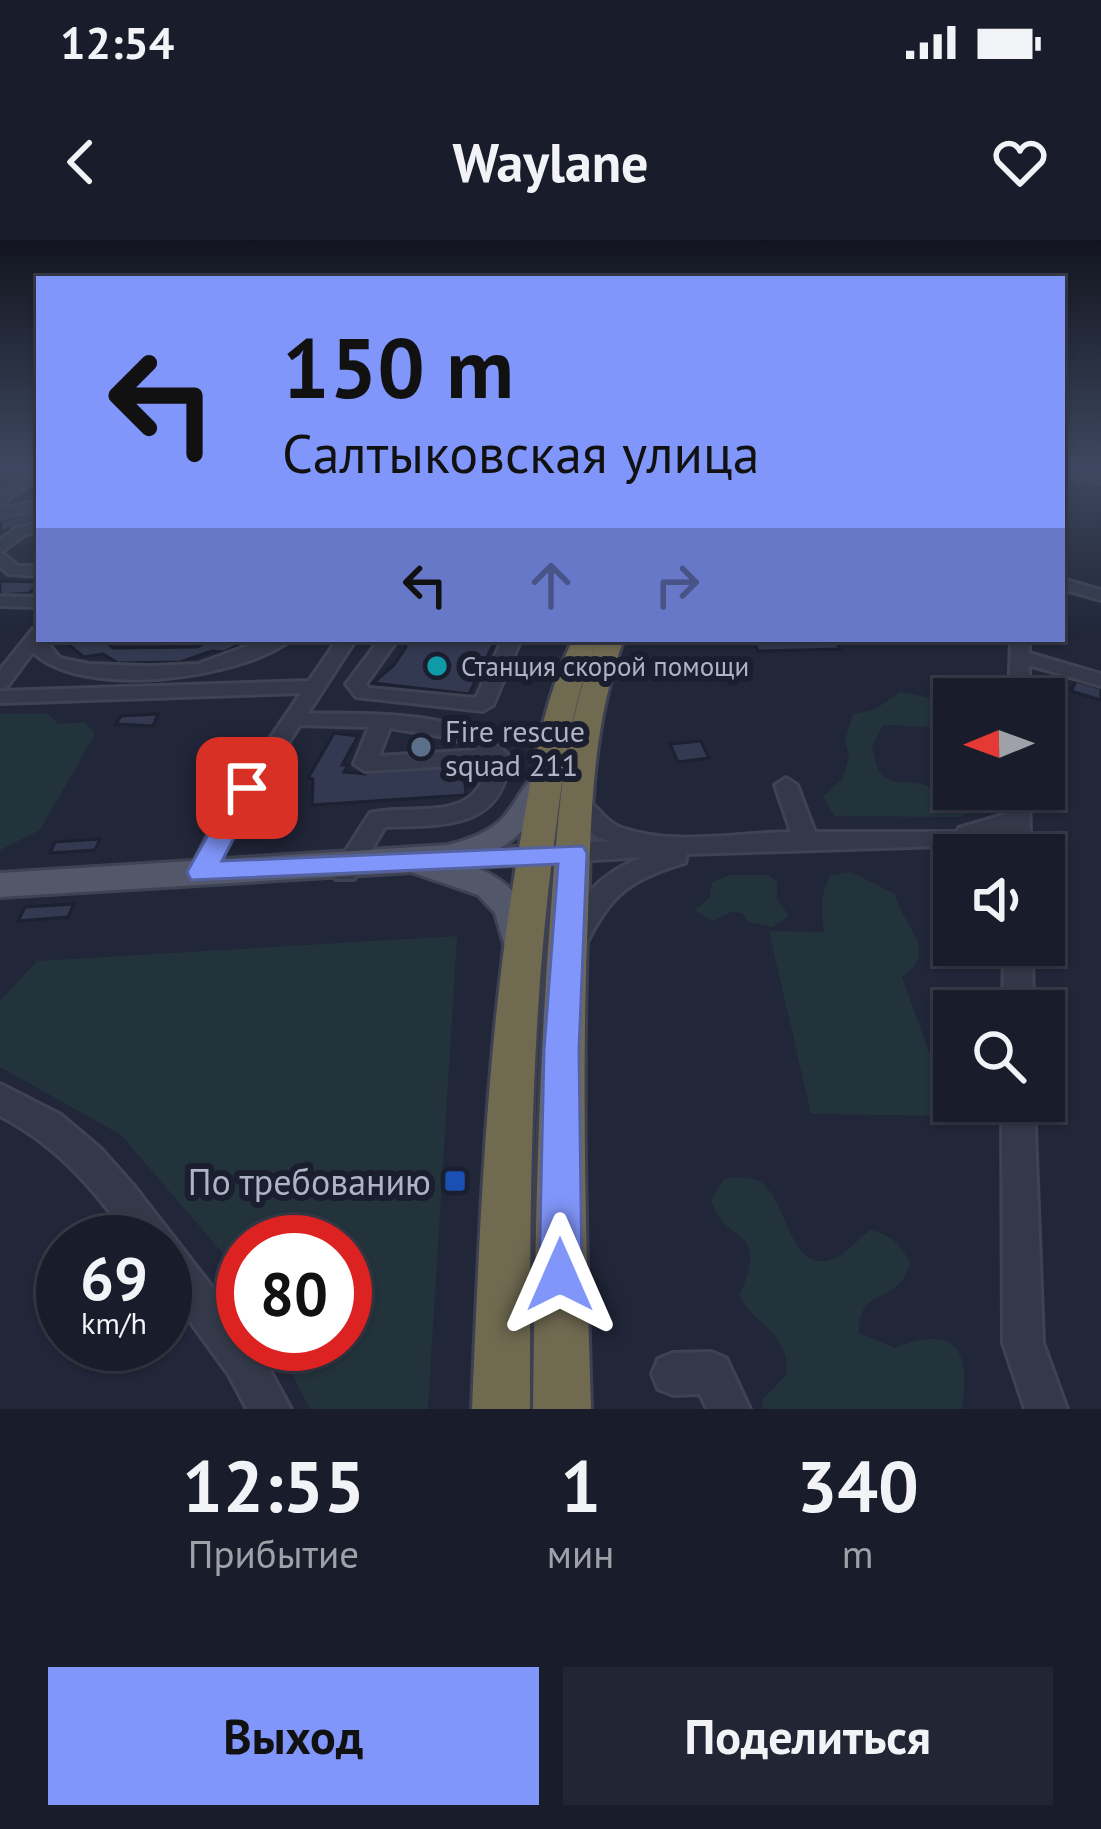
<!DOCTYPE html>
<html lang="ru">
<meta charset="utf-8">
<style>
body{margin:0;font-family:"PT Sans",sans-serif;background:#222533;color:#f1f3f6;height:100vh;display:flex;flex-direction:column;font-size:45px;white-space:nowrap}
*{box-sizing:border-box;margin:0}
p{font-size:39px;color:#9fa1a9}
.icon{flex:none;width:66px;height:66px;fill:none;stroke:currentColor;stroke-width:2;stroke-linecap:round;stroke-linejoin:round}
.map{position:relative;height:1169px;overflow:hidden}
.drawer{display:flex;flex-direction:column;background:#191c2b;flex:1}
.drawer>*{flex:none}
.hud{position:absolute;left:36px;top:36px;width:1029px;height:366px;border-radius:0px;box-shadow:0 3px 9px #0004,0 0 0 3px #373a47;background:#8196fa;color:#111;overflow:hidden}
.needle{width:78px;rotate:269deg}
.controls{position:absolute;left:933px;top:438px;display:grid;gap:24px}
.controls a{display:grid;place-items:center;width:132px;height:132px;border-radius:0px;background:#191c2b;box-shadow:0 3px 9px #0004,0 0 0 3px #373a47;font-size:60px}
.speed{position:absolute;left:36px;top:975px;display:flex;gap:24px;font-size:60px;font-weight:700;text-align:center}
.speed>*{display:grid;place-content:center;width:156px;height:156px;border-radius:50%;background:#191c2b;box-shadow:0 3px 9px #0004,0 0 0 3px #373a47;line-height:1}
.speed small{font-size:30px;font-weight:400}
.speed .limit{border:18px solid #d22;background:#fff;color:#111}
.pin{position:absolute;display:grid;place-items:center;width:102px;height:102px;color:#fff;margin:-51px;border-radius:24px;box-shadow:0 6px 18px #0006}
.me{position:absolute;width:132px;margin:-66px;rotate:0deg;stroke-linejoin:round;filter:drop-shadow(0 0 9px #0008)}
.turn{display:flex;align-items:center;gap:42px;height:252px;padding:0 48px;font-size:54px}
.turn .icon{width:156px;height:156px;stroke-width:2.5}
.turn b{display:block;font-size:84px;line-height:102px}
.lanes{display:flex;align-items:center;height:114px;padding:0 48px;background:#0003;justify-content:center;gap:60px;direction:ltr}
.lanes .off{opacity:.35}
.eta{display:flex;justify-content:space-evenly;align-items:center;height:204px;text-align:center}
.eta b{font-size:72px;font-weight:700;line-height:84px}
.cta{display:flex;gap:24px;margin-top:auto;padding:24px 48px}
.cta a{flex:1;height:138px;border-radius:0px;background:#8196fa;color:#111;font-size:48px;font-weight:700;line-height:138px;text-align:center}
.cta a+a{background:#222533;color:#f1f3f6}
.status{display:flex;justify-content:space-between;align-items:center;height:84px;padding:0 60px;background:#191c2b;direction:ltr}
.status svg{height:33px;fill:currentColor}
header{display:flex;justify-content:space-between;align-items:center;height:156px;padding:0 48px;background:#191c2b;font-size:54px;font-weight:700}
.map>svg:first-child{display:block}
.green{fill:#23333b}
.building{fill:#333950;stroke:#1c2030;stroke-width:3}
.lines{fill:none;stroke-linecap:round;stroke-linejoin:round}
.minor-casing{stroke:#3e4253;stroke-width:6}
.major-casing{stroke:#3e4253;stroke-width:6}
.highway-casing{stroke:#3c4051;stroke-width:6}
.minor{fill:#34394a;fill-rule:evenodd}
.major{fill:#52576a;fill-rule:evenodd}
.highway{fill:#706a51;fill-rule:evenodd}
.route{fill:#8196fa;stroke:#5462a2;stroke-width:3}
.culture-dot{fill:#0f9aa8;stroke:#1a1e2e;stroke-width:4.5}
.service-dot{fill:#5c6f8a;stroke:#1a1e2e;stroke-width:4.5}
.transit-dot{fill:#1a4fb4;stroke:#1a1e2e;stroke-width:4.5}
.labels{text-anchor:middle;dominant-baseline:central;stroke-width:12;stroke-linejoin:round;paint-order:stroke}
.far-poi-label{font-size:27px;fill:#afb3c6;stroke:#1a1e2e;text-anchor:start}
.poi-label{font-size:30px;fill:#afb3c6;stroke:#1a1e2e;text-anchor:start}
.near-poi-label{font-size:36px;fill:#afb3c6;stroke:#1a1e2e;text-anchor:end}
</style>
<div class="status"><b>12:54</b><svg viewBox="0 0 49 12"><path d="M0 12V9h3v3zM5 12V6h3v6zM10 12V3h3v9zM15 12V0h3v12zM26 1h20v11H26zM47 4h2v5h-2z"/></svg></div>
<header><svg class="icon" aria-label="back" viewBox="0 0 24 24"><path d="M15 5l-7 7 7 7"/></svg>Waylane<svg class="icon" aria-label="heart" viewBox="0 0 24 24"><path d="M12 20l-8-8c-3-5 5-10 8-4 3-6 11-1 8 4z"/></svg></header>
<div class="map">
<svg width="1101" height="1169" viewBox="0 0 1101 1169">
<rect width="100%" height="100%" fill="#212639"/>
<g class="green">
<path d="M900,452L954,462V508L935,487L883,485L872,506L878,531C894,549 906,538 925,545C943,552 951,562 972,565L969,573L959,577L834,576L823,556L843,538L849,516L845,501L853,474L874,470Z"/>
<polygon points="0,474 47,474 59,484 85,482 95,494 40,590 0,610"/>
<path d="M851,632L895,654C902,687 941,709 902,737L952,876L811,874L769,691L824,692C821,674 820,651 831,635Z"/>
<polygon points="730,635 768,635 777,642 777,659 789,676 772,687 748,682 742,673 731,672 712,681 695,670 709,658 712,642"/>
<polygon points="457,696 428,1169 310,1169 277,1104 345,1104 345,1002 243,1002 243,1037 121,895 0,827 0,761 37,721"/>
<path d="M725,938C734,938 746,937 754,939C788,948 786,1036 833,1019C845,1015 859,998 870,990C891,994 899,1004 910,1022C902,1065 857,1045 859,1093L895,1108C956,1083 971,1110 962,1169H762L763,1159L787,1134C788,1090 756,1087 739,1056C772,983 725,1008 711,960Z"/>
</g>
<g class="building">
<polygon points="39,270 39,279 0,292 1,280"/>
<polygon points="0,341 39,342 39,343 29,353 0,355"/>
<polygon points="104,399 113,408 197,407 213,399 250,399 224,412 212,411 180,422 118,423 103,414 84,417 61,399"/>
<polygon points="496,399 469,454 373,443 394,425 406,407 405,399"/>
<polygon points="753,399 835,399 840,409 758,411"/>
<polygon points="1076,441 1101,448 1101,460 1071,451"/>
<polygon points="158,474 153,486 116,484 121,476"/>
<polygon points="334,493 358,496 342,525 348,525 344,532 365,534 368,528 477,522 478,542 465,543 466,555 312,565 313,539 308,538"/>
<polygon points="701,501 709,518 678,522 670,504"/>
<polygon points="100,599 95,610 50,613 55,602"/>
<polygon points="74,664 68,677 18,681 25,667"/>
</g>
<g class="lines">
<defs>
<g id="minor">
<polygon points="34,228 39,228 39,237 0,266 0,255"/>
<polygon points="1062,228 1101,235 1101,243 1062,235"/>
<polygon points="39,260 39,268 0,278 0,270"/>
<polygon points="39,282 39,291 26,294 1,312 18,326 39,326 39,336 8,334 0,326 0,300 16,288"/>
<polygon points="1062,339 1101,350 1101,360 1062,349"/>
<polygon points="0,356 39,357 39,367 0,366"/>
<path d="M39,388V399H44L60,418L89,424L149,426L198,424L266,399H292C241,439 82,460 33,412L7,447L0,449V430L33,389Z"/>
<path d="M338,399H356L308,473C367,475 467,468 509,516C504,590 444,585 385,587L354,639H336L332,632L370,573C412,563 480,585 486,524L365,531L354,524L369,487L300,485L235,585L211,639H193L189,632L216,578L301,453L0,463V451L309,441ZM390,488L451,498L478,510L379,516Z"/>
<polygon points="380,399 398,399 366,444 369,448 476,458 503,399 521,399 493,465 483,471 356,457 346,444"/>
<polygon points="1011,399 1029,399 1029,413 1101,434 1101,446 1029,425 1029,459 1009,459"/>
<path d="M786,538L797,545L815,592H957L959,588L1006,574L1007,549H1029L1030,595L1018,603L1030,612L987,615L942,606L687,614L685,623C628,640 610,655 584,708L574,711L564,708L560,700C577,660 602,631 644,617L446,629L437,626L433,620L437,614L446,611L610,601L597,598L569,567L565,562L577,554C595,560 603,582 622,588C674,606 734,593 791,592L775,545ZM1006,591L1009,601L1016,603L985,597Z"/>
<polygon points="1004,705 1032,705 1033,771 1003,771"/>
<path d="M0,844L61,875L100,908L134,946L243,1087V1104L257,1107L291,1169H247L229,1135L165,1047V1002H132C96,951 57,905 0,876Z"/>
<polygon points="1002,861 1034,861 1043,1103 1067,1169 1025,1169 1003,1103"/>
<polygon points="711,1112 726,1118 750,1169 707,1169 700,1154 673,1155 658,1149 652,1134 658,1119 673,1113"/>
</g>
<path id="major" d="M544,532L558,541C534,584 512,610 463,623C506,636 529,659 536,704L531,714L519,718L507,714L495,673L478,655L411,632L0,657V633L448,605C467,600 485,594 500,581C516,567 524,537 544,532Z"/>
<path id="highway" d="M573,399H624C591,486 591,579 588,672C581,837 586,1003 591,1169H533C535,1002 538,835 551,668C558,577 563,485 598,400C570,464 563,534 554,604C529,791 530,980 530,1169H472C480,979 487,790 520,602C532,533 542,463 573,399Z"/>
</defs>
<use href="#minor" class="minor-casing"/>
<use href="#major" class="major-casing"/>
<use href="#highway" class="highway-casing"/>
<use href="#minor" class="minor"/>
<use href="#major" class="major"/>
<use href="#highway" class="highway"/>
</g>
<linearGradient id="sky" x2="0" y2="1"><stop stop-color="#12151f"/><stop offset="0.58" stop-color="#3d475f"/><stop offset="1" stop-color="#3d475f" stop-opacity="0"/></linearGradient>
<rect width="1101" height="392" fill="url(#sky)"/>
<polygon class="route" points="247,539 260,548 222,621 583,606 587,613 579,810 582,1035 576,1050 560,1056 545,1050 539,1035 544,810 558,624 191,640 187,632 238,542"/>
<circle class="culture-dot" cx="437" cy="426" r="12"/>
<circle class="service-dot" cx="421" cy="507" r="12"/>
<rect class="transit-dot" x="443" y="929" width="24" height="24" rx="6"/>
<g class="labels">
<g class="far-poi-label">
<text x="461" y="426">Станция скорой помощи</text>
</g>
<g class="poi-label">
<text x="445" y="490">Fire rescue<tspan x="445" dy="34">squad 211</tspan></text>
</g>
<g class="near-poi-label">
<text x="431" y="941">По требованию</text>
</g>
</g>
</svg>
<div class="controls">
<a><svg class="needle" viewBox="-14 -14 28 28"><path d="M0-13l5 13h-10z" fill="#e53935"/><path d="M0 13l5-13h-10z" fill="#9fa1a9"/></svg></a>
<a><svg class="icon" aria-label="sound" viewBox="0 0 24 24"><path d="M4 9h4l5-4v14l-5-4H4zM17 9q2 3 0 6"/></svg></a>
<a><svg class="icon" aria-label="search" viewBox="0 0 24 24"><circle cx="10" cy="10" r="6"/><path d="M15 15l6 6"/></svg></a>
</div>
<div class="speed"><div>69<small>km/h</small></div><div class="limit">80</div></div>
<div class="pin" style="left:247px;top:548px;background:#d93025"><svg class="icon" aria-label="arrive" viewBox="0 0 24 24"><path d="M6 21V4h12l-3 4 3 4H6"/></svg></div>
<svg class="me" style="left:560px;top:1035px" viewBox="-20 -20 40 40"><path d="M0-17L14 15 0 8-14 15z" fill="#8196fa" stroke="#fff" stroke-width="4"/></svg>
<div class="hud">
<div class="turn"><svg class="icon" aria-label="left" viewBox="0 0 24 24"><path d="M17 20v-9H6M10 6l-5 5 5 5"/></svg><div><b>150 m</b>Салтыковская улица</div></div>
<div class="lanes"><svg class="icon" aria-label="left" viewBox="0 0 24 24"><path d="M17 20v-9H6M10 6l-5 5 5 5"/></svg><svg class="icon off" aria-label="ahead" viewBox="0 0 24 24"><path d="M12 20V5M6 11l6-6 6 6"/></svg><svg class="icon off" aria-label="right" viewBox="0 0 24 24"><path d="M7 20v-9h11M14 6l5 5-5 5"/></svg></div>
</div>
</div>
<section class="drawer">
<div class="eta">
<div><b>12:55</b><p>Прибытие</p></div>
<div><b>1</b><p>мин</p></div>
<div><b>340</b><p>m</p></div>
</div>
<div class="cta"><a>Выход</a><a>Поделиться</a></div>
</section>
